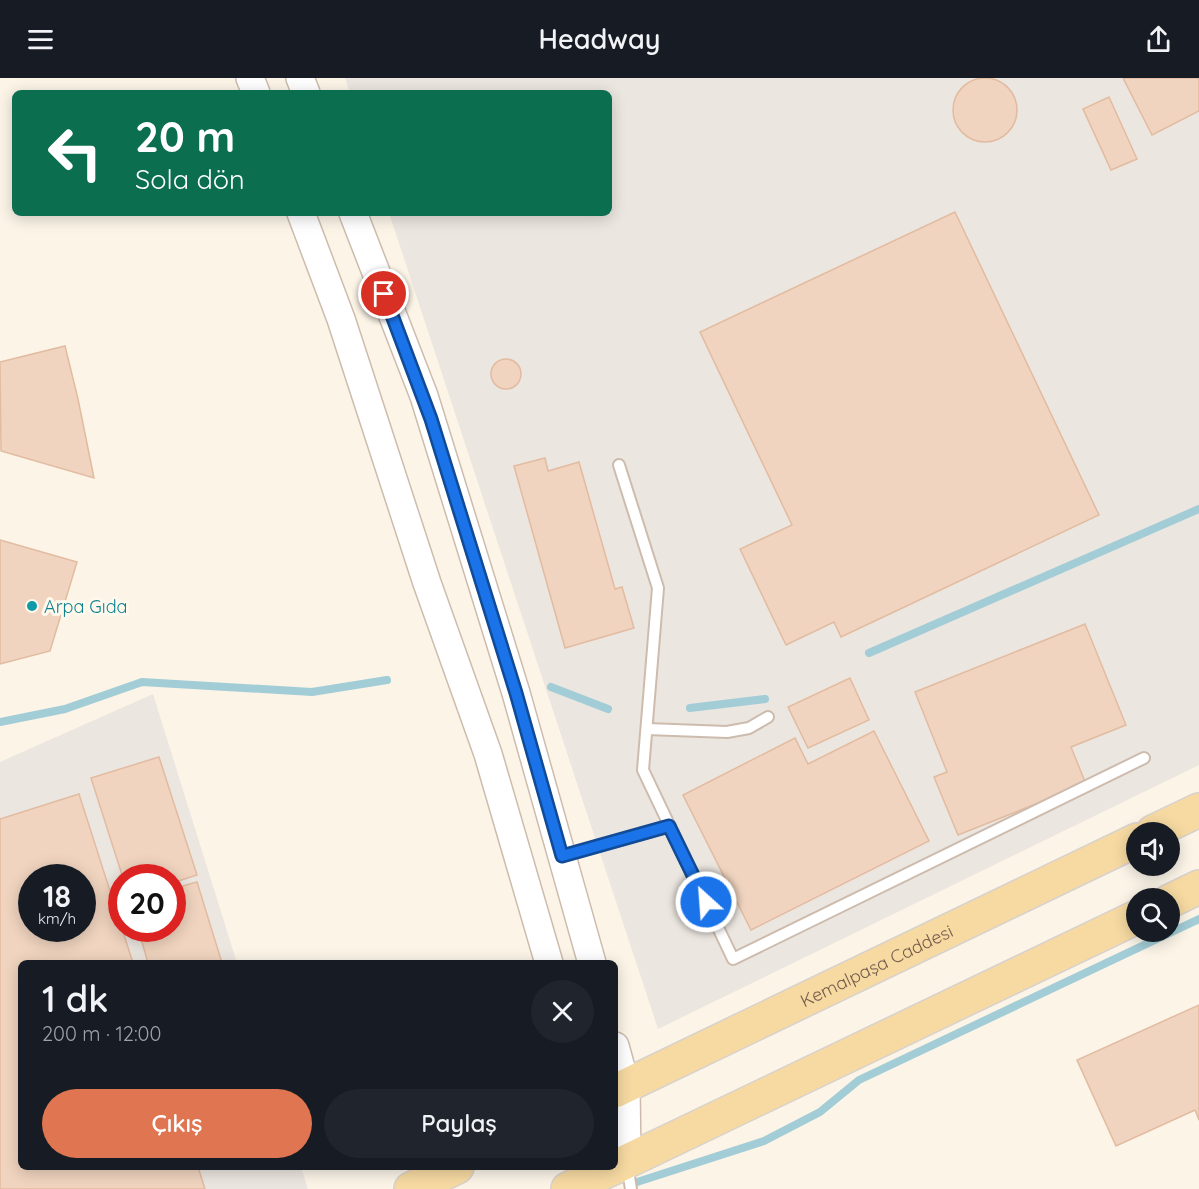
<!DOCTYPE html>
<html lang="tr">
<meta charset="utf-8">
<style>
body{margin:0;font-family:Quicksand,sans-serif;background:#20242c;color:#f1f3f6;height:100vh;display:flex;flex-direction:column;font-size:22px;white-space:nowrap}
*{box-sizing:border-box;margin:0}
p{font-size:20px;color:#9ea1a6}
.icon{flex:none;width:33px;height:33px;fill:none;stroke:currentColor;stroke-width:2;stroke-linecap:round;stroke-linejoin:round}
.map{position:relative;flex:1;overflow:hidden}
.drawer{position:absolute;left:18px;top:882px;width:600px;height:210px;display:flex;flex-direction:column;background:#171b24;border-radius:9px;box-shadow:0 3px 15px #0003}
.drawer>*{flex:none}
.banner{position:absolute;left:12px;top:12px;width:600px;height:126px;border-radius:9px;box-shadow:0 3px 15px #0003;background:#0b6e4f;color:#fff;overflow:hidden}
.fabs{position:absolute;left:1126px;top:744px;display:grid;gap:12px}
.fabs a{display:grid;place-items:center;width:54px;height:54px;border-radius:50%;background:#171b24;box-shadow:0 3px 15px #0003;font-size:30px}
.speed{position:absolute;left:18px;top:786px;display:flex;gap:12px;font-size:30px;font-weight:700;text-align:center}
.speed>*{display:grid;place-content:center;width:78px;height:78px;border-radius:50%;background:#171b24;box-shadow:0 3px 15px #0003;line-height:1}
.speed small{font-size:15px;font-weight:400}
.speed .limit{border:9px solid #d22;background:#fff;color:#111}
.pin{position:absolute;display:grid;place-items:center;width:51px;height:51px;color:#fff;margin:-26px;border:3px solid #fff;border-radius:50%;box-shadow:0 2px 6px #0007}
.me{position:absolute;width:66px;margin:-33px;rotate:334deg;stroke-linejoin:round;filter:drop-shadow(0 0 4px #0008)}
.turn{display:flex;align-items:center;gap:21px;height:126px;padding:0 24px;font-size:27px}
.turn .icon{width:78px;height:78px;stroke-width:2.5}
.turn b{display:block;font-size:42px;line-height:51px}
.round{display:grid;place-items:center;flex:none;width:63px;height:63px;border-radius:32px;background:#20242c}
.overview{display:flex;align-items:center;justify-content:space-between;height:102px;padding:0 24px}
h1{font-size:36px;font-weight:600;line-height:45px}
.action{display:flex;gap:12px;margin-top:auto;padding:12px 24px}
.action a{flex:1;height:69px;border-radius:36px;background:#e07551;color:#fff;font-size:24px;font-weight:600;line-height:69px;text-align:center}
.action a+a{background:#20242c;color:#f1f3f6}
header{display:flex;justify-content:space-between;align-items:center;height:78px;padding:0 24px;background:#171b24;font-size:27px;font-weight:600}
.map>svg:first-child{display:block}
.industrial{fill:#ece6e0;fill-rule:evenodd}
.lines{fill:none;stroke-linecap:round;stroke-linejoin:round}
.stream{stroke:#a2ccd6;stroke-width:8}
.building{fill:#f0d4bf;stroke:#e2bba0;stroke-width:1.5;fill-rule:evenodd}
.service-casing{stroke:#cdbcad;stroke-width:14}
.tertiary-casing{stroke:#cdbcad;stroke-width:30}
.primary-casing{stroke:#d8d1cd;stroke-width:36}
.service{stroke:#fff;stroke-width:10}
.tertiary{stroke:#fff;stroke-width:27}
.primary{stroke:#f7daa2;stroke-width:33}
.route-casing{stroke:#114b97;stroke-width:15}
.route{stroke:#1a73e8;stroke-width:10}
.culture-dot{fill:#0f9aa8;stroke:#fef8ed;stroke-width:2}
.labels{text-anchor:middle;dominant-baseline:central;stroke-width:6;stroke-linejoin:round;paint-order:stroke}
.culture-label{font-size:18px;fill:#0d838f;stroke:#fef8ed;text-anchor:start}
.street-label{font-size:18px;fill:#745b4c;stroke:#fef8ed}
</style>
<header><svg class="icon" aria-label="menu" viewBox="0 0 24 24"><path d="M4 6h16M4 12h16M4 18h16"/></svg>Headway<svg class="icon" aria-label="share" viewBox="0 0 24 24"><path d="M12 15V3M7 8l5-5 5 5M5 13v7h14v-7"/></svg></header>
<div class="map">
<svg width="1199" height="1111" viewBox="0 0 1199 1111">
<rect width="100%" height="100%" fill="#fbf4e7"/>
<g class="industrial">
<polygon points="345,0 1199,0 1199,687 658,951 389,135 609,135 609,15 350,15"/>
<path d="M153,616L237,885H21V1089H301L308,1111H0V684ZM32,800H82V850H32ZM122,800H172V850H122Z"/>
</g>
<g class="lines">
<g class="stream">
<polyline points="869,575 1199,431"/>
<polyline points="551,609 608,631"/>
<polyline points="690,630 765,621"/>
<polyline points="0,644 65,631 142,604 312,614 387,602"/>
<polyline points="634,1105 764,1063 820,1034 859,1002 1199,841"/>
</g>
</g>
<g class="building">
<circle cx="985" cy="32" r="32"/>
<polygon points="1123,0 1199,0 1199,33 1152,57"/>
<polygon points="1109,19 1137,81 1111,92 1083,31"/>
<polygon points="955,134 1099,437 841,559 834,544 786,567 740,471 792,447 700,254"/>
<polygon points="65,268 78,321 94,400 1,373 0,284"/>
<circle cx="506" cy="296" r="15"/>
<polygon points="545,380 548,393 579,384 615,511 622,509 634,550 565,570 514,388"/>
<polygon points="0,462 77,484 50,573 0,586"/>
<polygon points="1085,546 1126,647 1071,669 1086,706 958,757 934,699 947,694 915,614"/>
<polygon points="850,600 869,642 808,670 788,629"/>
<polygon points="874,653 929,763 751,852 683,717 795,660 808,686"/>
<polygon points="159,679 197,797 172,805 172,800 123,800 91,700"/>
<path d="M79,716L133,885H21V1089H198L205,1111H0V741ZM32,800H82V850H32Z"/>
<polygon points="197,804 222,885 148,885 138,850 172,850 172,811"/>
<polygon points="1199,927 1199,1042 1195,1032 1116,1068 1077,982"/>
</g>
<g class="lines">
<defs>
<g id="service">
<polyline points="619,387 658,510 643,692 733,881 1144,680"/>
<polyline points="647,651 727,654 749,650 768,639"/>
<polyline points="563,778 670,748"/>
<polyline points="627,1087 631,1111"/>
</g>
<g id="tertiary">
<polyline points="250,0 256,15"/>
<polyline points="300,0 306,15"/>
<polyline points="301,135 341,241 427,505 488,676 549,885"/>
<polyline points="353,135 424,318 516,615 592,885"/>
<polyline points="615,968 626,1008 627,1083"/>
</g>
<g id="primary">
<polyline points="1153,754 1199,732"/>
<polyline points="1170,823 1199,809"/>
<path id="s1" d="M615,1013L1137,762"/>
<polyline points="615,1089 1137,839"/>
<polyline points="411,1111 457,1089"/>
<polyline points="568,1111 615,1089"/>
</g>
</defs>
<use href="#service" class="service-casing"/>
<use href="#tertiary" class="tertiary-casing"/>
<use href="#primary" class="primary-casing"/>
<use href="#service" class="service"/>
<use href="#tertiary" class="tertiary"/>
<use href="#primary" class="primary"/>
</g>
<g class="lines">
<defs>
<polyline id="route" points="384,216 431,341 516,615 562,778 669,748 706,824"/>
</defs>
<use href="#route" class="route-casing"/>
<use href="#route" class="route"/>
</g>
<circle class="culture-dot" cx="32" cy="528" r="6"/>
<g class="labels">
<g class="culture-label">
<text x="44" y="528">Arpa Gıda</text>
</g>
<g class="street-label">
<text stroke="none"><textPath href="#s1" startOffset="290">Kemalpaşa Caddesi</textPath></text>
</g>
</g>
</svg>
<div class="fabs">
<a><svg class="icon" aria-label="sound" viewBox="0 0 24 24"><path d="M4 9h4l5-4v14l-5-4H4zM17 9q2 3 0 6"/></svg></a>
<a><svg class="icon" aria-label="search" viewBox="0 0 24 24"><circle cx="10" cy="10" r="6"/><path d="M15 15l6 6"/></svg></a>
</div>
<div class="speed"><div>18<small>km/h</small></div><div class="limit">20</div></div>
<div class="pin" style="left:384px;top:216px;background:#d93025"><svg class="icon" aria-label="arrive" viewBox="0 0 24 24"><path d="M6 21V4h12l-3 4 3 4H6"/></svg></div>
<svg class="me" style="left:706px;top:824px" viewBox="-20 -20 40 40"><circle r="17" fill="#1a73e8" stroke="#fff" stroke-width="3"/><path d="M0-11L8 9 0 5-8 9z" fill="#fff"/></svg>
<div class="banner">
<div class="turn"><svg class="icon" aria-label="left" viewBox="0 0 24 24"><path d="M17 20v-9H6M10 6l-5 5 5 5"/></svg><div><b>20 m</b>Sola dön</div></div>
</div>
<section class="drawer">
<div class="overview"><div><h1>1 dk</h1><p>200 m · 12:00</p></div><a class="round"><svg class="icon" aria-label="close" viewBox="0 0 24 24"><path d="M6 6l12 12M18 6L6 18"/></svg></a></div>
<div class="action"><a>Çıkış</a><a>Paylaş</a></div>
</section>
</div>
